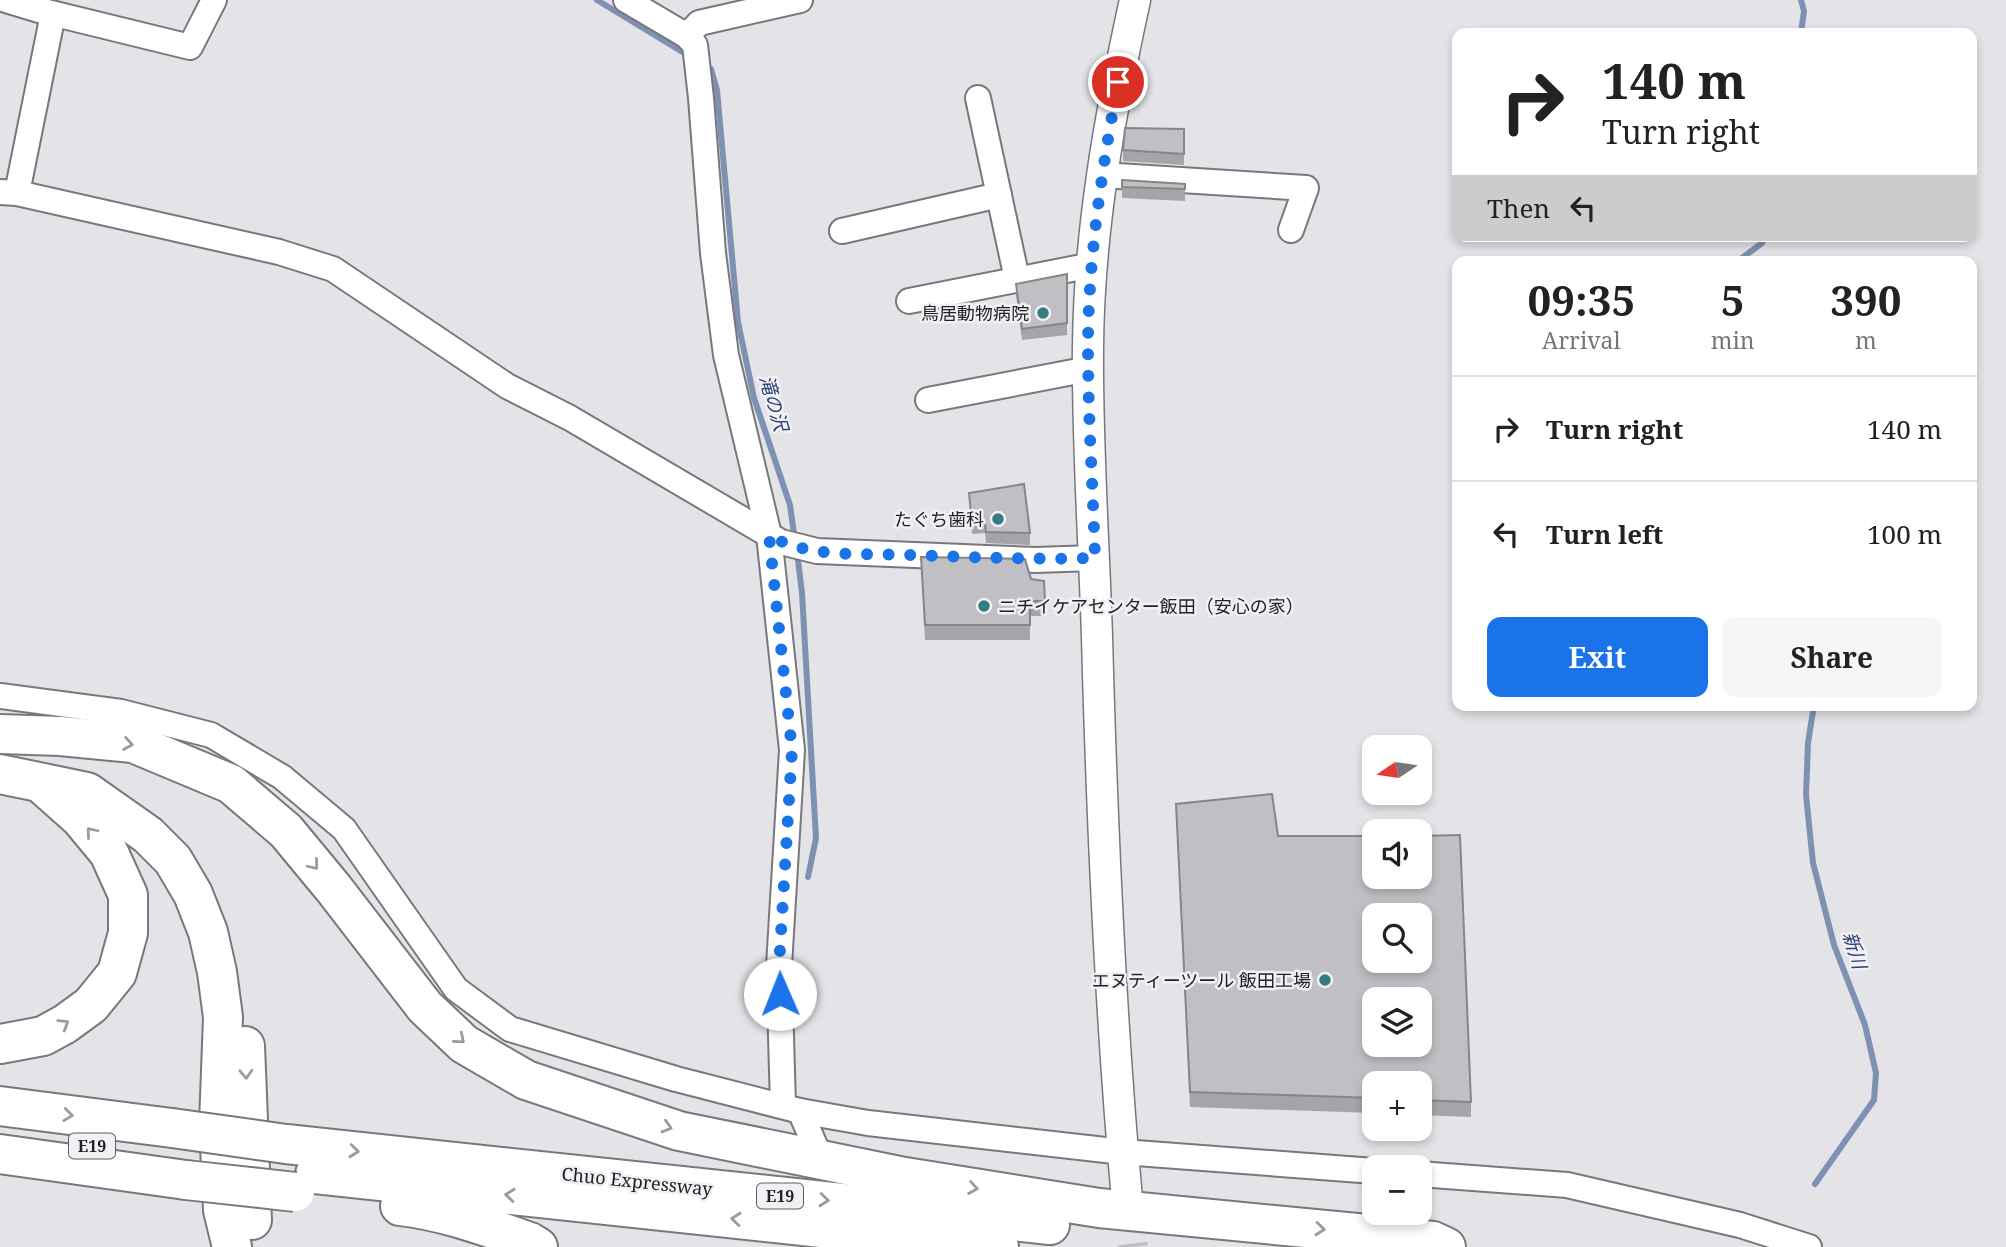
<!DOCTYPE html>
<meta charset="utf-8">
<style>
body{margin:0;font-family:"Noto Serif","Noto Sans JP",serif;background:#f6f6f6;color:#222;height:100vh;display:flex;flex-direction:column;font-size:26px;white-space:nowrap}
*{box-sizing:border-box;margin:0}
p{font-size:23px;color:#767676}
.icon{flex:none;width:38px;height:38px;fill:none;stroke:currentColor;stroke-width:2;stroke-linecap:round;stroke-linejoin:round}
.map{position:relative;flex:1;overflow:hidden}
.sheet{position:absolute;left:1452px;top:256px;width:525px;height:455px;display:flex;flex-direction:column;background:#fff;border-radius:14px;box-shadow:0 4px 10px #0003}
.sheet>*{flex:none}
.top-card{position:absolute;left:1452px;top:28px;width:525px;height:214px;border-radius:14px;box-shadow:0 4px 10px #0003;background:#fff;color:#222;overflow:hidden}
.needle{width:46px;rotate:257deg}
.tools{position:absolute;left:1362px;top:735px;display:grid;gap:14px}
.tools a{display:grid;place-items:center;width:70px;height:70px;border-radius:14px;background:#fff;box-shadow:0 4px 10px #0003;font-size:35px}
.pin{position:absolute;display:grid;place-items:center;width:60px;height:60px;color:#fff;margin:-30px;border:4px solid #fff;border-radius:50%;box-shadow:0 2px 7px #0007}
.me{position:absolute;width:77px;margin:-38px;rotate:359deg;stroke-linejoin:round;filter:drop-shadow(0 0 5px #0008)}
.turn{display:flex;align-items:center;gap:24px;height:147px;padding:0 35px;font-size:32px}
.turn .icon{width:91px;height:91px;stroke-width:2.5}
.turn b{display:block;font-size:49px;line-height:60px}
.then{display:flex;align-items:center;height:66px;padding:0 35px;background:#0003;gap:14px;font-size:26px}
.eta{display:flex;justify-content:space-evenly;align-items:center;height:119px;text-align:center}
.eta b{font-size:42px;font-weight:700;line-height:49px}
.cta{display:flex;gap:14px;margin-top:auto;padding:14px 35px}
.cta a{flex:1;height:80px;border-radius:14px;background:#1a73e8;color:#fff;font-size:28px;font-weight:700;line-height:80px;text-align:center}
.cta a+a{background:#f6f6f6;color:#222}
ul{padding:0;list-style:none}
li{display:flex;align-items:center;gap:21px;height:105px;padding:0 35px;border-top:2px solid #e0e0e0}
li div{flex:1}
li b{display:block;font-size:26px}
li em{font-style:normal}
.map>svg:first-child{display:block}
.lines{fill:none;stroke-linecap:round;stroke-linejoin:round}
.stream{stroke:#7f91b3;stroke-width:6}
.tertiary-tunnel{stroke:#bdbcc0;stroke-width:30;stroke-dasharray:30 15;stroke-linecap:butt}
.minor-casing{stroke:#79777b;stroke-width:28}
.tertiary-casing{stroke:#79777b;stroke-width:33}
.motorway-casing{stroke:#79777b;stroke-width:42}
.minor{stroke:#fff;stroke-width:24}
.tertiary{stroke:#fff;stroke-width:30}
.motorway{stroke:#fff;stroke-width:38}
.motorway-bridge-casing{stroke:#79777b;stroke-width:42;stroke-linecap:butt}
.motorway-bridge{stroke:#fff;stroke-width:38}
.wall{fill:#a4a4a9}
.building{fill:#bfbfc4;stroke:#868689;stroke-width:2;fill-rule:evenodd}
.oneway{stroke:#9b9b9c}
.route{stroke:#1a73e8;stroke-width:12;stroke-dasharray:0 21.6}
.poi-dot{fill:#337c81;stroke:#f2f0f5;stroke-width:2.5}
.labels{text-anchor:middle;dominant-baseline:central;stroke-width:5;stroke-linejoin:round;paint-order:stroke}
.shield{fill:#f2f0f5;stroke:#605e61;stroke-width:2}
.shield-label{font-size:16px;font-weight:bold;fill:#212022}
.poi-label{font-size:18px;fill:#212022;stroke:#f2f0f5;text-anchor:end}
.street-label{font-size:18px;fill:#212022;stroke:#f2f0f5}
.water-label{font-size:19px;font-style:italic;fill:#2b4472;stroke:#f2f0f5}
</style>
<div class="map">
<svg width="2006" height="1247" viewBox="0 0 2006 1247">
<rect width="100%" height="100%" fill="#e4e3e7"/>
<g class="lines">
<g class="stream">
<polyline points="597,0 689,56"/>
<polyline points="1801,33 1804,11 1801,0"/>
<polyline points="704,65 711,69 717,90 738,322 754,398 790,505 795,541"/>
<polyline points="1738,261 1762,243 1765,236"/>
<polyline points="797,552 802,593 816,838 808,877"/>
<polyline points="1814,705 1808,743 1806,795 1813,863 1834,945 1865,1025 1876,1073 1874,1100 1815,1184"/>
</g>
<polyline class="tertiary-tunnel" points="1127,1199 1133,1247"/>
<defs>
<g id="minor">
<polyline points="6,0 39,10 190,47 214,0"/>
<polyline points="626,0 687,36 695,45 701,98 713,253 726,355 769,535 792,750 779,966 783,1106"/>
<polyline points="687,36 699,23 800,0"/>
<polyline points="978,98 1017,279"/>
<polyline points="1102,175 1306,188 1291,230"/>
<polyline points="0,192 17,193 279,252 333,269 507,386 570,418 781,542 817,551 1035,560 1095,558"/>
<polyline points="17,193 53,14"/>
<polyline points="842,231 999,195"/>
<polyline points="909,301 1092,265"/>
<polyline points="928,400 1089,369"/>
<polyline points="0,696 121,712 211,735 282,777 344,829 456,989 510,1029 676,1079 800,1111 868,1123 1123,1152 1374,1171"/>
<polyline points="800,1111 817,1150"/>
<polyline points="1419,1174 1567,1185 1740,1225 1809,1247"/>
</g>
<path id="tertiary" d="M1127,1199C1110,1012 1102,824 1097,637C1094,541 1087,444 1088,347C1089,230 1110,114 1135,0"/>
<g id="motorway">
<polyline points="0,734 60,736 133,743 231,784 286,831 334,889 425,1007 464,1044 526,1080 679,1131 905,1177 1099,1208 1357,1233 1433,1241 1446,1247"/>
<polyline points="0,774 87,792 148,835 173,860 193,894 208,932 217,972 223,1017 219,1124 223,1210 232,1247"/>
<polyline points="0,1044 43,1036 65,1024 91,1005 117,973 128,933 128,895 109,853 80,818 44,786"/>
<polyline points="245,1046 252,1220"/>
<polyline points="0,1106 172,1128"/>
<polyline points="286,1144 1050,1225"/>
<polyline points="0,1154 186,1180"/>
<polyline points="315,1174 999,1247"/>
<path d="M400,1206C445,1211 487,1227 530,1242L538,1247"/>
</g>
</defs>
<use href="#minor" class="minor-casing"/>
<use href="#tertiary" class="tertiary-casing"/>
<use href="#motorway" class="motorway-casing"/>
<use href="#minor" class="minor"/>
<use href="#tertiary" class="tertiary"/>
<use href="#motorway" class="motorway"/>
<defs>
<g id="motorway-bridge">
<polyline points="172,1128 286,1144"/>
<polyline points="186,1180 295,1192"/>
</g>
</defs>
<use href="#motorway-bridge" class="motorway-bridge-casing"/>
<use href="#motorway-bridge" class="motorway-bridge"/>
</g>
<g class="wall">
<polygon points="1123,150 1184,154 1184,165 1123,161"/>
<polygon points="1122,180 1185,184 1185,201 1122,198"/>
<polygon points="1016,284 1067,323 1067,335 1022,340 1016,295"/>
<polygon points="969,493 1030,533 1030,545 986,543 985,533 972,534"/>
<polygon points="921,557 1031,579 1044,581 1045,616 1030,616 1030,640 925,640"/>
<polygon points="1176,804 1278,836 1471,1102 1471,1117 1419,1115 1419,1083 1374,1083 1374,1113 1190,1107"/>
</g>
<g class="building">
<polygon points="1125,128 1184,129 1184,154 1123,150"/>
<polygon points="1122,180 1185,184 1185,189 1122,187"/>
<polygon points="1067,274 1067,323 1022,329 1016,284"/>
<polygon points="1024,484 1030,533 986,532 985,522 972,523 969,493"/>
<polygon points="921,557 1025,559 1031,579 1044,581 1045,601 1030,601 1030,625 925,625"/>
<path d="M1272,794L1278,836H1374V877H1419V836L1460,835L1471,1102L1419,1100V1083H1374V1098L1190,1092L1176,804ZM1374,915H1419V961H1374ZM1374,999H1419V1045H1374Z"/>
</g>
<defs><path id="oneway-chevron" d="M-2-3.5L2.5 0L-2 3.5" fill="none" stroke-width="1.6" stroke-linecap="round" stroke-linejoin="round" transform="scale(1.75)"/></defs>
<g class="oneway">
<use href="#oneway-chevron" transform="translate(128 744) rotate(10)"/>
<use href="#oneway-chevron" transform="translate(91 832) rotate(-130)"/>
<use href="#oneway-chevron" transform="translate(314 865) rotate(50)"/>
<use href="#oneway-chevron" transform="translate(64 1024) rotate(-32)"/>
<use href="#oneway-chevron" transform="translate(460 1039) rotate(40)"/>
<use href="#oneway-chevron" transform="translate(246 1074) rotate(88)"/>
<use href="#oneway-chevron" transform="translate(68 1115) rotate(7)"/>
<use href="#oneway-chevron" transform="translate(667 1127) rotate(17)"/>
<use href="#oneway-chevron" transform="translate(354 1151) rotate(6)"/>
<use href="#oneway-chevron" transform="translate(973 1188) rotate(9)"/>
<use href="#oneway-chevron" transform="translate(510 1195) rotate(-174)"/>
<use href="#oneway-chevron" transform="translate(824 1200) rotate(6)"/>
<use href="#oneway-chevron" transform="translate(736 1219) rotate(-174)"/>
<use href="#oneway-chevron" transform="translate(1320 1229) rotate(6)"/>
</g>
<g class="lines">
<path class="route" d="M780,994L779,966L792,750L769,535C808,559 867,553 912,555C973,557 1033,560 1095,558C1093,488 1088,418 1088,348C1088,259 1102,170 1118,82"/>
</g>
<g class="poi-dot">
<circle cx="1043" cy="313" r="7"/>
<circle cx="998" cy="519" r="7"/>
<circle cx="984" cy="606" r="7"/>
<circle cx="1325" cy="980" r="7"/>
</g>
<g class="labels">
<g class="shield">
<rect x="69" y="1133.5" width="46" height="25" rx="5"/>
<rect x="757" y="1183.5" width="46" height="25" rx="5"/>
</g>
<g class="shield-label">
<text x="92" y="1146">E19</text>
<text x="780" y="1196">E19</text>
</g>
<g class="poi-label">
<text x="1029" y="313">鳥居動物病院</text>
<text x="984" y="519">たぐち歯科</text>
<text x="998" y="606" text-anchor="start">ニチイケアセンター飯田（安心の家）</text>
<text x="1311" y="980">エヌティーツール 飯田工場</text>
</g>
<g class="street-label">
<text transform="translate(637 1181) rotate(6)">Chuo Expressway</text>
</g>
<g class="water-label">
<text transform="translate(774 403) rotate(74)">滝の沢</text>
<text transform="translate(1855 950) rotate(73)">新川</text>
</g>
</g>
</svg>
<div class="tools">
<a><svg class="needle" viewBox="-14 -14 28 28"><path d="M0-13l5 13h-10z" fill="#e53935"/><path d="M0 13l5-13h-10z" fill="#767676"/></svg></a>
<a><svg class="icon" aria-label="sound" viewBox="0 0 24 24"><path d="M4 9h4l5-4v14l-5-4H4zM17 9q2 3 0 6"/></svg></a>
<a><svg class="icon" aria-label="search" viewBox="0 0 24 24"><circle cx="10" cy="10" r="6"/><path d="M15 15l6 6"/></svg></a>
<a><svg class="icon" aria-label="layers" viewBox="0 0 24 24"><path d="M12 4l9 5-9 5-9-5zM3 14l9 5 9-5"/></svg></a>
<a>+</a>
<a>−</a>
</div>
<div class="pin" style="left:1118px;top:82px;background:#d93025"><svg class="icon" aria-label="arrive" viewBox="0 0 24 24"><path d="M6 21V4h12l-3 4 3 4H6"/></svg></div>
<svg class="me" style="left:780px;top:994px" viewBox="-20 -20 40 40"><circle r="19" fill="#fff"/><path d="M0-13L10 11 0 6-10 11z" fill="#1a73e8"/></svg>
<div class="top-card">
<div class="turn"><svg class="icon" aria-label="right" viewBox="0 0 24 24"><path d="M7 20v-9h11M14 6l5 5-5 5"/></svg><div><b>140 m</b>Turn right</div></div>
<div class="then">Then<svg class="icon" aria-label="left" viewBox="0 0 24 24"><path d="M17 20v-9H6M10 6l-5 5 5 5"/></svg></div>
</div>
<section class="sheet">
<div class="eta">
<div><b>09:35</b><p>Arrival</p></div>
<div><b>5</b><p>min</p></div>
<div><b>390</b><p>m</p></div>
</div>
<ul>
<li><svg class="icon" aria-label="right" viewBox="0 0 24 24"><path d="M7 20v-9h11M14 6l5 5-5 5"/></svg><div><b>Turn right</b></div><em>140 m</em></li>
<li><svg class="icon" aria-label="left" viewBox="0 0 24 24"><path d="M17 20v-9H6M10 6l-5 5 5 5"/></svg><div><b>Turn left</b></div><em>100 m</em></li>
</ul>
<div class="cta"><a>Exit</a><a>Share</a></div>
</section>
</div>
